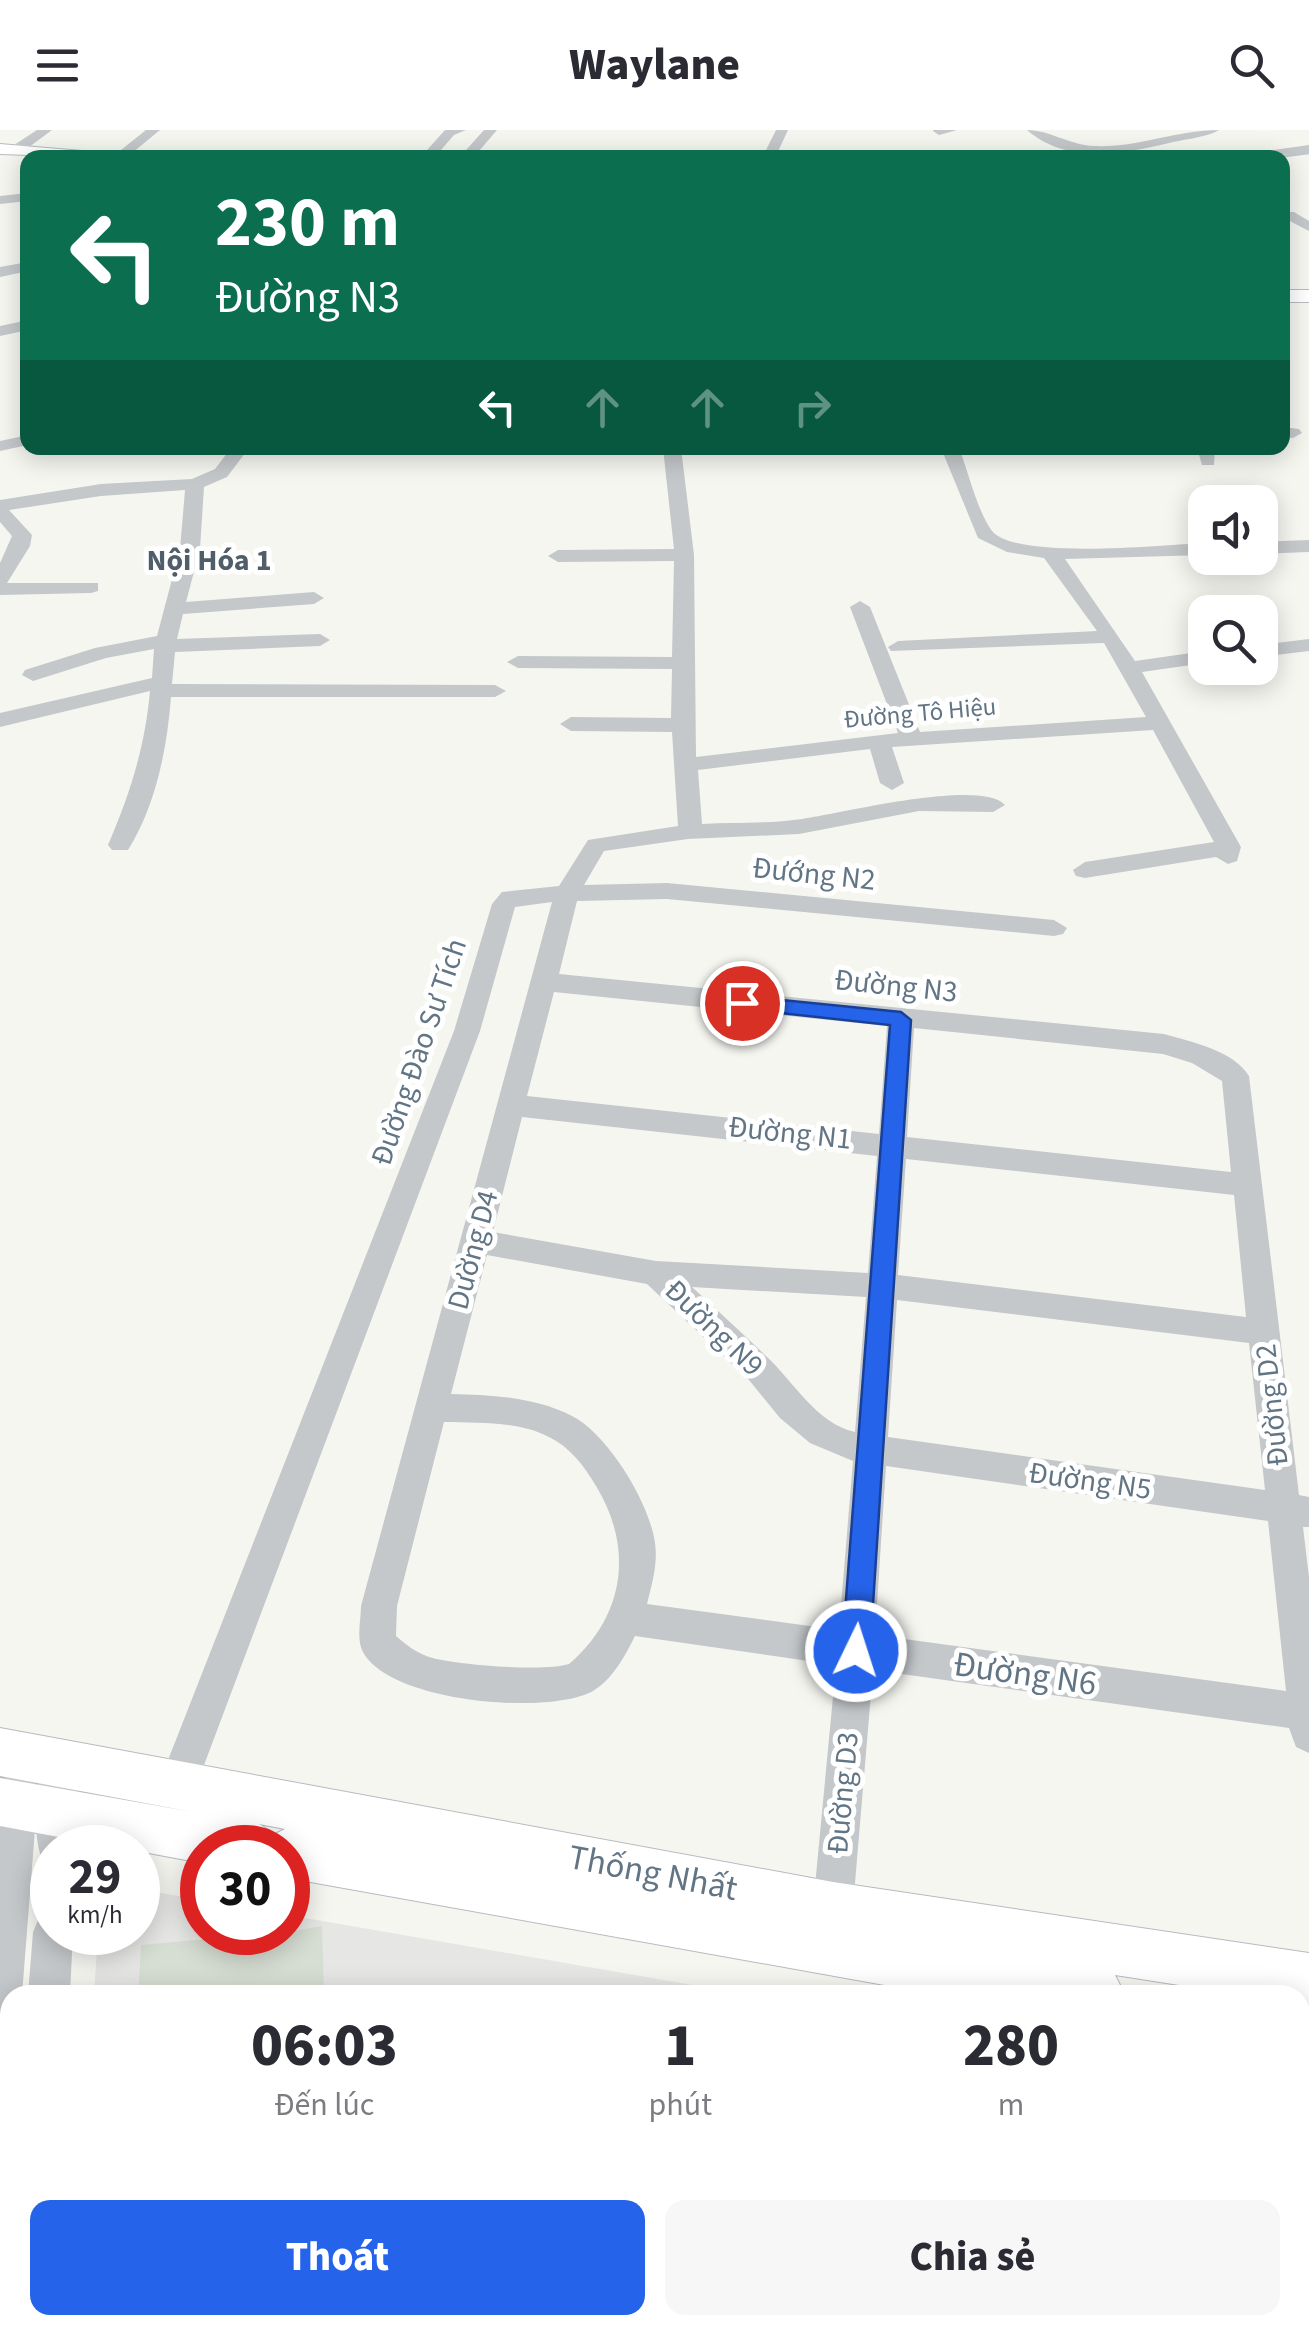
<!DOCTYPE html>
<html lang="vi">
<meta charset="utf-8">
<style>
body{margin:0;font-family:"Source Sans 3",sans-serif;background:#f7f7f7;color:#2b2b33;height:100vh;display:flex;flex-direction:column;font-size:38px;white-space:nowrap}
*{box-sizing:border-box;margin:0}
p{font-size:32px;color:#7c7c81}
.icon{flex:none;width:55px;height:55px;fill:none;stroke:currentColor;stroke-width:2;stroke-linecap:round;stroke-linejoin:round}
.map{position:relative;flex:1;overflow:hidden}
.panel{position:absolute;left:0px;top:1855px;width:1310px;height:350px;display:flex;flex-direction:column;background:#fff;border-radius:30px 30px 0 0;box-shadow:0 5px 25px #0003}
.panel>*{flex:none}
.hud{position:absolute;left:20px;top:20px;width:1270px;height:305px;border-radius:20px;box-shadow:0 5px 25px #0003;background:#0b6e4f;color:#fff;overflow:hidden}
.buttons{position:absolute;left:1188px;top:355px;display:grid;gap:20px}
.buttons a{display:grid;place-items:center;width:90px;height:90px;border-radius:20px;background:#fff;box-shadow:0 5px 25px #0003;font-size:50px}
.speed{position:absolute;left:30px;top:1695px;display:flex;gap:20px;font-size:50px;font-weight:700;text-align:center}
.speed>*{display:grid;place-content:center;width:130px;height:130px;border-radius:50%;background:#fff;box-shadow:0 5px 25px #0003;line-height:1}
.speed small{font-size:25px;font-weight:400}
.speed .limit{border:15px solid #d22;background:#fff;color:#111}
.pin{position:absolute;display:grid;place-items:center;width:85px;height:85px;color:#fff;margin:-42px;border:5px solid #fff;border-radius:50%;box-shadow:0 2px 10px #0007}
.me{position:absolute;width:110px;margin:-55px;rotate:4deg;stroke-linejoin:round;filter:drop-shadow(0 0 8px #0008)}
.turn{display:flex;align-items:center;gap:35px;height:210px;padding:0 30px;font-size:45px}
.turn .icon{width:130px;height:130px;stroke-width:2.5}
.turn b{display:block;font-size:70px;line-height:85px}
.lanes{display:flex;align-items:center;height:95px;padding:0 30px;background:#0003;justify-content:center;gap:50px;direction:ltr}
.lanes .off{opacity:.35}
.eta{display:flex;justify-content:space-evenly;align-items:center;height:170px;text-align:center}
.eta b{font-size:60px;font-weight:800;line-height:70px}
.action{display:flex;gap:20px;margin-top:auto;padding:20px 30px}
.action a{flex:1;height:115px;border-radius:20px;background:#2563eb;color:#fff;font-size:40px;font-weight:800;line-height:115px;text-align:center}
.action a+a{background:#f7f7f7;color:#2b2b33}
header{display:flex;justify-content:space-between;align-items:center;height:130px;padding:0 30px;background:#fff;font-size:45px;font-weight:800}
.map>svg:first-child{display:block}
.built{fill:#e6e7e5}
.green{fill:#d6ddd2}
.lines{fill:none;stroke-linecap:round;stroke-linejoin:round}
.stream{stroke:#bdc9ce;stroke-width:2.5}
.major-casing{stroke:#b7bbbf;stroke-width:2}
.minor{fill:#c4c8cb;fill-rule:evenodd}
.major{fill:#fff;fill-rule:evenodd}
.route{fill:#2563eb;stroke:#184099;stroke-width:2.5}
.labels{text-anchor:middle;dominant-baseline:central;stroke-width:10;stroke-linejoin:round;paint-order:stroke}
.far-street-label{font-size:25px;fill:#627585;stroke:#fff}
.far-quarter-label{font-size:30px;font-weight:bold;fill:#505e69;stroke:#fff}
.street-label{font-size:30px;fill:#627585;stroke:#fff}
.near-street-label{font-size:35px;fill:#627585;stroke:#fff}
</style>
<header><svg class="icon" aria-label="menu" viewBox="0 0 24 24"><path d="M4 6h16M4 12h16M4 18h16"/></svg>Waylane<svg class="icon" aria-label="search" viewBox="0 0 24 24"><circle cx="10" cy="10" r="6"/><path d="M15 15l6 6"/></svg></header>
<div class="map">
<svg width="1309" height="2205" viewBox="0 0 1309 2205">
<rect width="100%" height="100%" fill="#f6f6f1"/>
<g class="built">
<polygon points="138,1759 202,1770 202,1802 288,1802 288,1785 750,1865 94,1865 97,1818 107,1803 138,1802"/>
<polygon points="1300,1960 1309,1962 1309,2205 76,2205 76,2195 1300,2195"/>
</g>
<polygon class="green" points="322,1796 324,1865 138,1865 141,1815 288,1802"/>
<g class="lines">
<polyline class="stream" points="1270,28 1309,23"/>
<defs>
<g id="major">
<polygon points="0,14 106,23 114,28 0,24"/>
<rect x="1282" y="160" width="27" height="12"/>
<path d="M0,1598L833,1752L1309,1823V1925L1300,1924V1865H1243L1115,1845L1125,1865H940L288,1748V1718H202V1733L138,1721V1718H117L0,1696V1648L193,1682L0,1646ZM259,1694L285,1699L275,1704Z"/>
</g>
</defs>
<use href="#major" class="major-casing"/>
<g class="minor">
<polygon points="37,0 52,0 21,23 11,23 11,17"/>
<polygon points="146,0 160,0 126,28 111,28"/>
<polygon points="445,0 466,0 454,5 434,28 420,28"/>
<polygon points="484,0 497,0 473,28 459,28"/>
<polygon points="776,0 788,0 775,28 762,28"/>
<polygon points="957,0 939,5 933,1 933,0"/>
<path d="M1027,0C1050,0 1069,15 1094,16C1137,18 1177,0 1219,0C1207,7 1188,9 1173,12C1125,24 1067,35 1027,0Z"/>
<polygon points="1309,15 1309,23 1239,28 1245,24"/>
<polygon points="28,63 28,71 0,74 0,66"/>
<polygon points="1284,82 1294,82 1309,91 1309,101 1284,88"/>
<polygon points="28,132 28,141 0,147 0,137"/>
<polygon points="28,190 28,200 0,206 0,196"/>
<polygon points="1282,297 1299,299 1302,303 1293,308 1282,307"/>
<polygon points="28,305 28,315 0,321 0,311"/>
<path d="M231,318H249L227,347L204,357L200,419L186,472L314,462L324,468L314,474L183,484L177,509L320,504L330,510L320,516L175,522L172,554L495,555L506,561L495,567H171C167,619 156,675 128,720H112L108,715C130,664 145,617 150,561L0,597V583L152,548L154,519L106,528L33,551L22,545L25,540L95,518L157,506L180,419L185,360L101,366L9,380L32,405L30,416L7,453H98V461L91,463L0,465V433L12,406L0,392V370L101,354L192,349L215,339Z"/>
<path d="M663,318H681L694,425L696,627L898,603L850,477L860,471L870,477L920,602L1146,587L1104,513L891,521L888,517L898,511L1097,501L1044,428L1007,422L978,408L941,318H959C967,337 980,391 995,404C1027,429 1162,415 1205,413V425L1065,429L1135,531L1205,521V533L1142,542L1241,717L1237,731L1228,734L1216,727L1085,748L1076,746L1073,740L1085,732L1214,712L1153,600L892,617L904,653L892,660L880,653L870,619L698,640L702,694C735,692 769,694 802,689C839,684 980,648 1005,675L993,682L919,681L799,704L688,709L604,721L584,755L667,753L1054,790L1067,798L1063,804L1054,806L667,769L577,771L559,844L1164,904C1191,912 1233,920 1249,946L1299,1365L1309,1367V1397H1303L1309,1447V1623L1296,1617L1289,1598L873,1540L853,1777L847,1791L833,1797L819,1791L813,1777L836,1535L635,1506C625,1526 613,1549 593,1561C548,1586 389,1572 363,1522C356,1509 361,1490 361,1476L552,772L515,777L480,901L192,1667L178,1672L164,1667L159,1653L454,901L492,774L502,762L559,756L588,710L678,696L672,602L571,601L560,594L571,587L671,588L672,539L518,538L507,532L518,526L672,527L674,431L558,432L548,426L558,420L674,419ZM554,862L887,896L879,1004L527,966ZM914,898L1163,924L1192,933L1222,951L1231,1042L907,1007ZM522,987L877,1026L868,1143L656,1131L493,1102ZM906,1029L1234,1065L1246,1187L898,1145ZM487,1125L647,1154L749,1250L780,1288L810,1313L853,1331L839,1500L647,1474C652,1454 658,1434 655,1413C650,1374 608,1304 572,1286C535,1267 492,1265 451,1264ZM692,1157L866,1167L855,1302C816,1293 794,1252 767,1227C742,1203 717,1180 692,1157ZM897,1170L1249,1213L1265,1360L888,1307ZM444,1292C478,1293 519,1291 549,1307C570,1317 584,1336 596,1356C634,1418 625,1486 569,1534C545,1542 455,1535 429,1527C417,1523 406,1515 396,1506L397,1476ZM886,1336L1268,1391L1286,1561L875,1505Z"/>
<polygon points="1197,318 1215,318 1214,335 1202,335"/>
<polygon points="1309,410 1309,422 1260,424 1260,412"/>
<polygon points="1309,509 1309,521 1260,527 1260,515"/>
<path d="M60,1615L74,1620L79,1634L77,1718H52V1736L43,1732C31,1704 35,1648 46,1620Z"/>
<polygon points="19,1642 33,1647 38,1661 22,1865 10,1865 10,1900 0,1904 0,1660 5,1647"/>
<polygon points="52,1782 52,1802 73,1802 70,1865 28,1865 33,1802 39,1788"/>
<polygon points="10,2184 10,2195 52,2195 53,2205 5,2205"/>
</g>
<use href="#major" class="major"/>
</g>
<polygon class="route" points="742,866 901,882 911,890 870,1521 866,1531 856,1535 846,1531 842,1521 890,895 735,878 732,873"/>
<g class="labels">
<g class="far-street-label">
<text transform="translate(920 583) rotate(-5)">Đường Tô Hiệu</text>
</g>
<g class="far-quarter-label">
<text x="209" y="430">Nội Hóa 1</text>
</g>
<g class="street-label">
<text transform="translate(814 744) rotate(6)">Đướng N2</text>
<text transform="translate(896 856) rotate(6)">Đường N3</text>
<text transform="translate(419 922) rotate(-71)">Đường Đào Sư Tích</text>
<text transform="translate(790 1003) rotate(6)">Đường N1</text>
<text transform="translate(473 1120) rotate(-75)">Dường D4</text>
<text transform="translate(714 1198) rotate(44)">Đường N9</text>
<text transform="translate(1272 1275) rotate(-96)">Đường D2</text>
<text transform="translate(1090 1351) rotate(8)">Đường N5</text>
<text transform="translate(843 1663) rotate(-85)">Đường D3</text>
</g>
<g class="near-street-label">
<text transform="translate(1025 1544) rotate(8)">Đường N6</text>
<text transform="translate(653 1743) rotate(11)">Thống Nhất</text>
</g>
</g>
</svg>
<div class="buttons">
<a><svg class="icon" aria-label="sound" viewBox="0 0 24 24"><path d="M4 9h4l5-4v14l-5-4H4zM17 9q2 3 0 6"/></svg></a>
<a><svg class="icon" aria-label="search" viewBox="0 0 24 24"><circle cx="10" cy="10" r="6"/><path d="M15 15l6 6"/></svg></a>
</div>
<div class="speed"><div>29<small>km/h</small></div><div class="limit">30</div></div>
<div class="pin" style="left:742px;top:873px;background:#d93025"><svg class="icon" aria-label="arrive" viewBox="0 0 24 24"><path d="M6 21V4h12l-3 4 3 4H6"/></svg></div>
<svg class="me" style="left:856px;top:1521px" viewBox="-20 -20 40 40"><circle r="17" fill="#2563eb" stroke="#fff" stroke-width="3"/><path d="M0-11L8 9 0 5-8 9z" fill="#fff"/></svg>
<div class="hud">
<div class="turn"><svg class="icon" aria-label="left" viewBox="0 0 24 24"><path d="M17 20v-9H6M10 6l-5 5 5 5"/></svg><div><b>230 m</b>Đường N3</div></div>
<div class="lanes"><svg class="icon" aria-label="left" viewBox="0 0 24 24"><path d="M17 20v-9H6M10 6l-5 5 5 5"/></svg><svg class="icon off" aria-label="ahead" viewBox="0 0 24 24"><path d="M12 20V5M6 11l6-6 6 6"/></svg><svg class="icon off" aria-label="ahead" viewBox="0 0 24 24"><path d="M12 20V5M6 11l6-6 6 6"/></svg><svg class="icon off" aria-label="right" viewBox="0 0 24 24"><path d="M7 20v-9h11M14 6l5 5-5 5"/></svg></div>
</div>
<section class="panel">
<div class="eta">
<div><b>06:03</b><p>Đến lúc</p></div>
<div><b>1</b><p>phút</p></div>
<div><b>280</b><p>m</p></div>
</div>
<div class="action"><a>Thoát</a><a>Chia sẻ</a></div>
</section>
</div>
